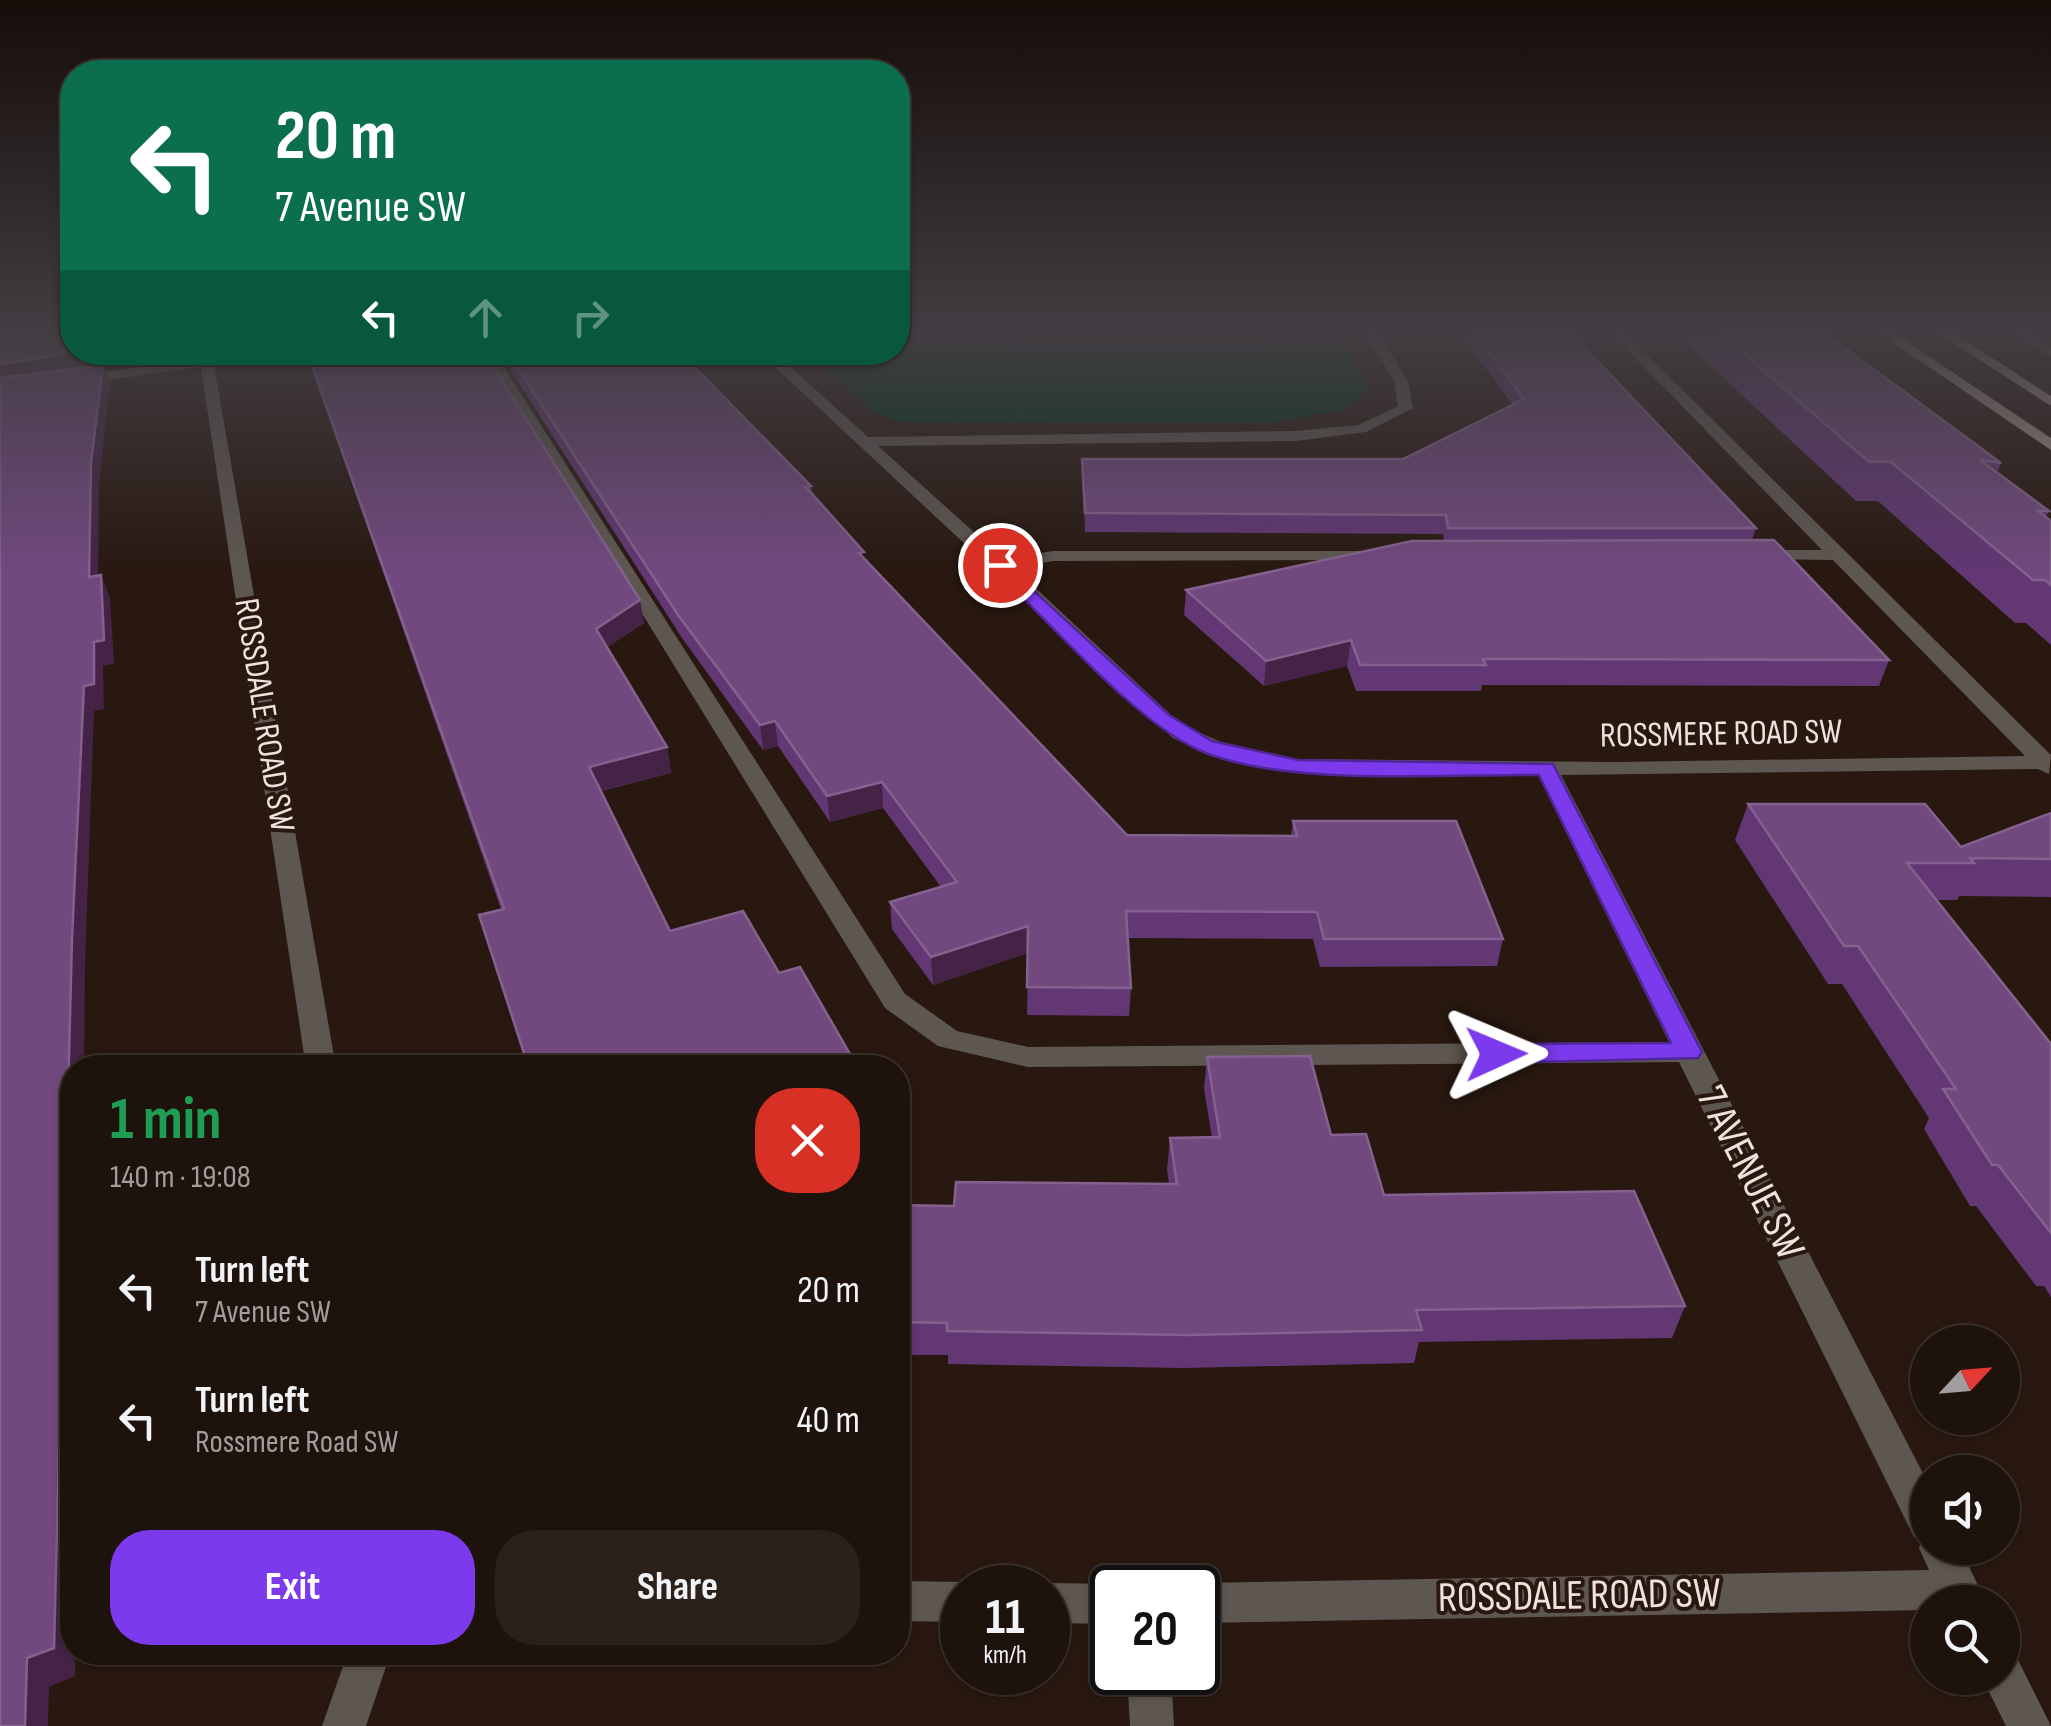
<!DOCTYPE html>
<meta charset="utf-8">
<style>
body{margin:0;font-family:"Sofia Sans Condensed",sans-serif;background:#2b201a;color:#f1f3f6;height:100vh;display:flex;flex-direction:column;font-size:38px;white-space:nowrap}
*{box-sizing:border-box;margin:0}
p{font-size:32px;color:#a19e9d}
.icon{flex:none;width:55px;height:55px;fill:none;stroke:currentColor;stroke-width:2;stroke-linecap:round;stroke-linejoin:round}
.map{position:relative;flex:1;overflow:hidden}
.side{position:absolute;left:60px;top:1055px;width:850px;height:610px;display:flex;flex-direction:column;background:#1e120c;border-radius:40px;box-shadow:0 2px 8px #0004,0 0 0 2px #3c322d}
.side>*{flex:none}
.hud{position:absolute;left:60px;top:60px;width:850px;height:305px;border-radius:40px;box-shadow:0 2px 8px #0004,0 0 0 2px #3c322d;background:#0b6e4f;color:#fff;overflow:hidden}
.needle{width:65px;rotate:64deg}
.controls{position:absolute;left:1910px;top:1325px;display:grid;gap:20px}
.controls a{display:grid;place-items:center;width:110px;height:110px;border-radius:50%;background:#1e120c;box-shadow:0 2px 8px #0004,0 0 0 2px #3c322d;font-size:50px}
.speed{position:absolute;left:940px;top:1565px;display:flex;gap:20px;font-size:50px;font-weight:700;text-align:center}
.speed>*{display:grid;place-content:center;width:130px;height:130px;border-radius:50%;background:#1e120c;box-shadow:0 2px 8px #0004,0 0 0 2px #3c322d;line-height:1}
.speed small{font-size:25px;font-weight:400}
.speed .limit{border:5px solid #111;border-radius:15px;background:#fff;color:#111}
.pin{position:absolute;display:grid;place-items:center;width:85px;height:85px;color:#fff;margin:-42px;border:5px solid #fff;border-radius:50%;box-shadow:0 2px 10px #0007}
.me{position:absolute;width:110px;margin:-55px;rotate:89deg;stroke-linejoin:round;filter:drop-shadow(0 0 8px #0008)}
.turn{display:flex;align-items:center;gap:35px;height:210px;padding:0 50px;font-size:45px}
.turn .icon{width:130px;height:130px;stroke-width:2.5}
.turn b{display:block;font-size:70px;line-height:85px}
.lanes{display:flex;align-items:center;height:95px;padding:0 50px;background:#0003;justify-content:center;gap:50px;direction:ltr}
.lanes .off{opacity:.35}
.round{display:grid;place-items:center;flex:none;width:105px;height:105px;border-radius:40px;background:#2b201a}
.summary{display:flex;align-items:center;justify-content:space-between;height:170px;padding:0 50px}
h1{font-size:60px;font-weight:700;line-height:75px;color:#1e9e55}
.cta{display:flex;gap:20px;margin-top:auto;padding:20px 50px}
.cta a{flex:1;height:115px;border-radius:40px;background:#7c3aed;color:#fff;font-size:40px;font-weight:700;line-height:115px;text-align:center}
.cta a+a{background:#2b201a;color:#f1f3f6}
ul{padding:0;list-style:none}
li{display:flex;align-items:center;gap:30px;height:130px;padding:0 50px}
li div{flex:1}
li b{display:block;font-size:38px}
li em{font-style:normal}
.map>svg:first-child{display:block}
.green{fill:#00341d}
.lines{fill:none;stroke-linecap:round;stroke-linejoin:round}
.minor{fill:#5e5751;fill-rule:evenodd}
.major{fill:#a29186;fill-rule:evenodd}
.wall{fill:#623774}
.shaded-wall{fill:#442347}
.building{fill:#71497f;stroke:#84618e;stroke-width:2.5}
.route{fill:#7c3aed;stroke:#51269a;stroke-width:2.5}
.labels{text-anchor:middle;dominant-baseline:central;stroke-width:8;stroke-linejoin:round;paint-order:stroke}
.street-label{font-size:35px;fill:#eee2dc;stroke:#281810}
.near-street-label{font-size:42px;fill:#eee2dc;stroke:#281810}
</style>
<div class="map">
<svg width="2051" height="1726" viewBox="0 0 2051 1726">
<rect width="100%" height="100%" fill="#281810"/>
<polygon class="green" points="898,331 1340,331 1367,388 1355,403 1342,410 1267,423 903,422 876,413 806,353 898,352"/>
<g class="lines">
<g class="minor">
<polygon points="1364,331 1377,331 1408,381 1413,408 1366,432 1296,441 878,446 1004,559 1053,551 1383,551 1386,555 1377,560 1053,561 1014,568 1170,714 1189,728 1237,749 1298,759 1617,762 2025,756 1833,560 1751,559 1748,555 1757,550 1822,550 1609,331 1623,331 2051,755 2049,774 2038,769 1561,775 1928,1483 1928,1548 1960,1548 1986,1602 1928,1602 1928,1610 1198,1623 1198,1588 1186,1588 1198,1583 1929,1570 1919,1548 1922,1540 1914,1537 1679,1062 1028,1067 938,1046 885,1008 481,352 494,352 905,994 957,1031 1028,1047 1669,1042 1538,775 1298,773 1224,760 1173,738 759,352 774,352 868,437 1296,431 1358,425 1398,406 1394,381"/>
<polygon points="2008,331 2024,331 2051,347 2051,357"/>
<polygon points="249,352 289,352 214,365 336,1068 306,1068 201,367 75,384 68,380 75,376"/>
<polygon points="898,1581 962,1582 976,1588 962,1588 962,1622 898,1621"/>
<polygon points="1048,1583 1112,1584 1122,1588 1112,1588 1112,1624 1048,1623 1048,1588 1036,1588"/>
<polygon points="348,1652 391,1652 366,1726 322,1726"/>
<polygon points="2002,1652 2017,1658 2051,1726 2006,1726 1982,1678 2002,1678"/>
<polygon points="1127,1672 1171,1672 1174,1726 1130,1726"/>
</g>
<g class="major">
<polygon points="1876,331 1891,331 2051,438 2051,450"/>
<polygon points="1935,331 1951,331 2051,396 2051,406"/>
</g>
</g>
<g class="wall">
<polygon points="1458,331 1569,331 1756,528 1752,540 1889,660 1879,686 1482,685 1481,691 1356,691 1347,666 1264,686 1184,615 1186,590 1444,541 1443,534 1085,532 1082,459 1403,459 1513,405"/>
<polygon points="1673,331 1822,331 2001,463 1997,472 2049,511 2046,517 2051,521 2051,645 2026,623 2015,623 1878,501 1856,501"/>
<polygon points="306,352 484,352 640,600 644,623 607,647 667,747 671,773 601,791 670,931 779,973 858,1068 527,1068 479,915 501,909"/>
<polygon points="499,352 688,352 688,356 684,357 811,486 812,494 865,559 1127,835 1291,836 1293,821 1503,939 1497,966 1320,967 1313,939 1128,938 1131,988 1129,1016 1027,1015 1028,953 933,985 892,929 890,902 941,887 883,808 830,822 778,746 763,750 682,638"/>
<polygon points="1748,804 1961,847 2051,813 2051,897 1959,896 1957,900 1937,900 2051,1044 2051,1297 2044,1286 2036,1286 1976,1206 1970,1206 1924,1129 1929,1118 1842,984 1828,984 1735,840"/>
<polygon points="1207,1057 1331,1135 1384,1195 1685,1306 1672,1338 1419,1342 1414,1363 1184,1368 948,1364 948,1355 898,1355 898,1205 954,1206 1169,1184 1167,1170 1170,1138 1212,1137 1204,1089"/>
</g>
<g class="shaded-wall">
<polygon points="80,352 113,352 111,367 105,368 110,383 99,484 98,600 0,383 0,364"/>
<polygon points="101,575 110,598 114,664 103,666 104,709 94,711 85,966 84,1068 72,1068 72,1652 75,1652 75,1676 49,1687 48,1726 25,1726 27,1658 72,938 84,686 94,642"/>
<polygon points="640,600 644,623 600,652 596,629"/>
<polygon points="1351,640 1347,666 1264,686 1266,661"/>
<polygon points="775,721 778,746 763,750 760,725"/>
<polygon points="667,747 671,773 594,792 589,767"/>
<polygon points="882,782 883,808 830,822 827,796"/>
<polygon points="1028,926 1028,953 933,985 931,957"/>
</g>
<g class="building">
<polygon points="0,331 72,331 72,352 80,352 0,364"/>
<polygon points="1472,331 1569,331 1756,528 1448,528 1446,515 1085,513 1082,459 1403,459 1524,399"/>
<polygon points="1718,331 1822,331 2001,463 1980,460 2049,511 2038,511 2051,521 2051,585 2045,580 2033,580 1891,462 1869,462"/>
<polygon points="307,352 484,352 640,600 596,629 667,747 589,767 670,931 743,911 779,973 800,967 858,1068 529,1068 479,915 504,909"/>
<polygon points="507,352 680,352 811,486 806,487 864,552 859,553 1127,835 1297,836 1293,821 1456,821 1503,939 1324,939 1317,912 1126,911 1131,988 1027,987 1028,926 931,957 890,902 957,882 882,782 827,796 775,721 760,725 678,615"/>
<polygon points="103,365 91,463 89,577 101,575 104,640 94,642 94,684 84,686 72,938 54,1648 27,1658 25,1726 0,1726 0,378"/>
<polygon points="1774,540 1889,660 1483,659 1486,665 1360,665 1351,640 1266,661 1186,590 1412,541"/>
<polygon points="1748,804 1925,804 1961,847 2051,813 2051,859 1970,858 1974,863 1907,863 2051,1044 2051,1233 1998,1165 1992,1165 1943,1089 1956,1089 1858,946 1844,946"/>
<polygon points="1310,1056 1331,1135 1366,1134 1384,1195 1634,1191 1685,1306 1416,1310 1422,1330 1188,1335 947,1331 947,1323 898,1322 898,1205 954,1206 956,1182 1177,1184 1170,1138 1220,1137 1207,1057"/>
</g>
<linearGradient id="sky" x2="0" y2="1"><stop stop-color="#160d09"/><stop offset="0.58" stop-color="#423d42"/><stop offset="1" stop-color="#423d42" stop-opacity="0"/></linearGradient>
<rect width="2051" height="573" fill="url(#sky)"/>
<path class="route" d="M1000,560L1169,715L1212,741L1298,760L1553,764L1702,1052L1698,1058L1496,1063L1483,1054L1496,1044L1671,1043L1539,775C1446,774 1280,787 1199,750C1134,721 1048,620 994,569V562Z"/>
<g class="labels">
<g class="street-label">
<text transform="translate(264 715) rotate(81)">ROSSDALE ROAD SW</text>
<text transform="translate(1721 734) rotate(-1)">ROSSMERE ROAD SW</text>
</g>
<g class="near-street-label">
<text transform="translate(1750 1173) rotate(63)">7 AVENUE SW</text>
<text transform="translate(1579 1596) rotate(-1)">ROSSDALE ROAD SW</text>
</g>
</g>
</svg>
<div class="controls">
<a><svg class="needle" viewBox="-14 -14 28 28"><path d="M0-13l5 13h-10z" fill="#e53935"/><path d="M0 13l5-13h-10z" fill="#a19e9d"/></svg></a>
<a><svg class="icon" aria-label="sound" viewBox="0 0 24 24"><path d="M4 9h4l5-4v14l-5-4H4zM17 9q2 3 0 6"/></svg></a>
<a><svg class="icon" aria-label="search" viewBox="0 0 24 24"><circle cx="10" cy="10" r="6"/><path d="M15 15l6 6"/></svg></a>
</div>
<div class="speed"><div>11<small>km/h</small></div><div class="limit">20</div></div>
<div class="pin" style="left:1000px;top:565px;background:#d93025"><svg class="icon" aria-label="arrive" viewBox="0 0 24 24"><path d="M6 21V4h12l-3 4 3 4H6"/></svg></div>
<svg class="me" style="left:1496px;top:1054px" viewBox="-20 -20 40 40"><path d="M0-17L14 15 0 8-14 15z" fill="#7c3aed" stroke="#fff" stroke-width="4"/></svg>
<div class="hud">
<div class="turn"><svg class="icon" aria-label="left" viewBox="0 0 24 24"><path d="M17 20v-9H6M10 6l-5 5 5 5"/></svg><div><b>20 m</b>7 Avenue SW</div></div>
<div class="lanes"><svg class="icon" aria-label="left" viewBox="0 0 24 24"><path d="M17 20v-9H6M10 6l-5 5 5 5"/></svg><svg class="icon off" aria-label="ahead" viewBox="0 0 24 24"><path d="M12 20V5M6 11l6-6 6 6"/></svg><svg class="icon off" aria-label="right" viewBox="0 0 24 24"><path d="M7 20v-9h11M14 6l5 5-5 5"/></svg></div>
</div>
<section class="side">
<div class="summary"><div><h1>1 min</h1><p>140 m · 19:08</p></div><a class="round" style="background:#d93025;color:#fff"><svg class="icon" aria-label="close" viewBox="0 0 24 24"><path d="M6 6l12 12M18 6L6 18"/></svg></a></div>
<ul>
<li><svg class="icon" aria-label="left" viewBox="0 0 24 24"><path d="M17 20v-9H6M10 6l-5 5 5 5"/></svg><div><b>Turn left</b><p>7 Avenue SW</p></div><em>20 m</em></li>
<li><svg class="icon" aria-label="left" viewBox="0 0 24 24"><path d="M17 20v-9H6M10 6l-5 5 5 5"/></svg><div><b>Turn left</b><p>Rossmere Road SW</p></div><em>40 m</em></li>
</ul>
<div class="cta"><a>Exit</a><a>Share</a></div>
</section>
</div>
